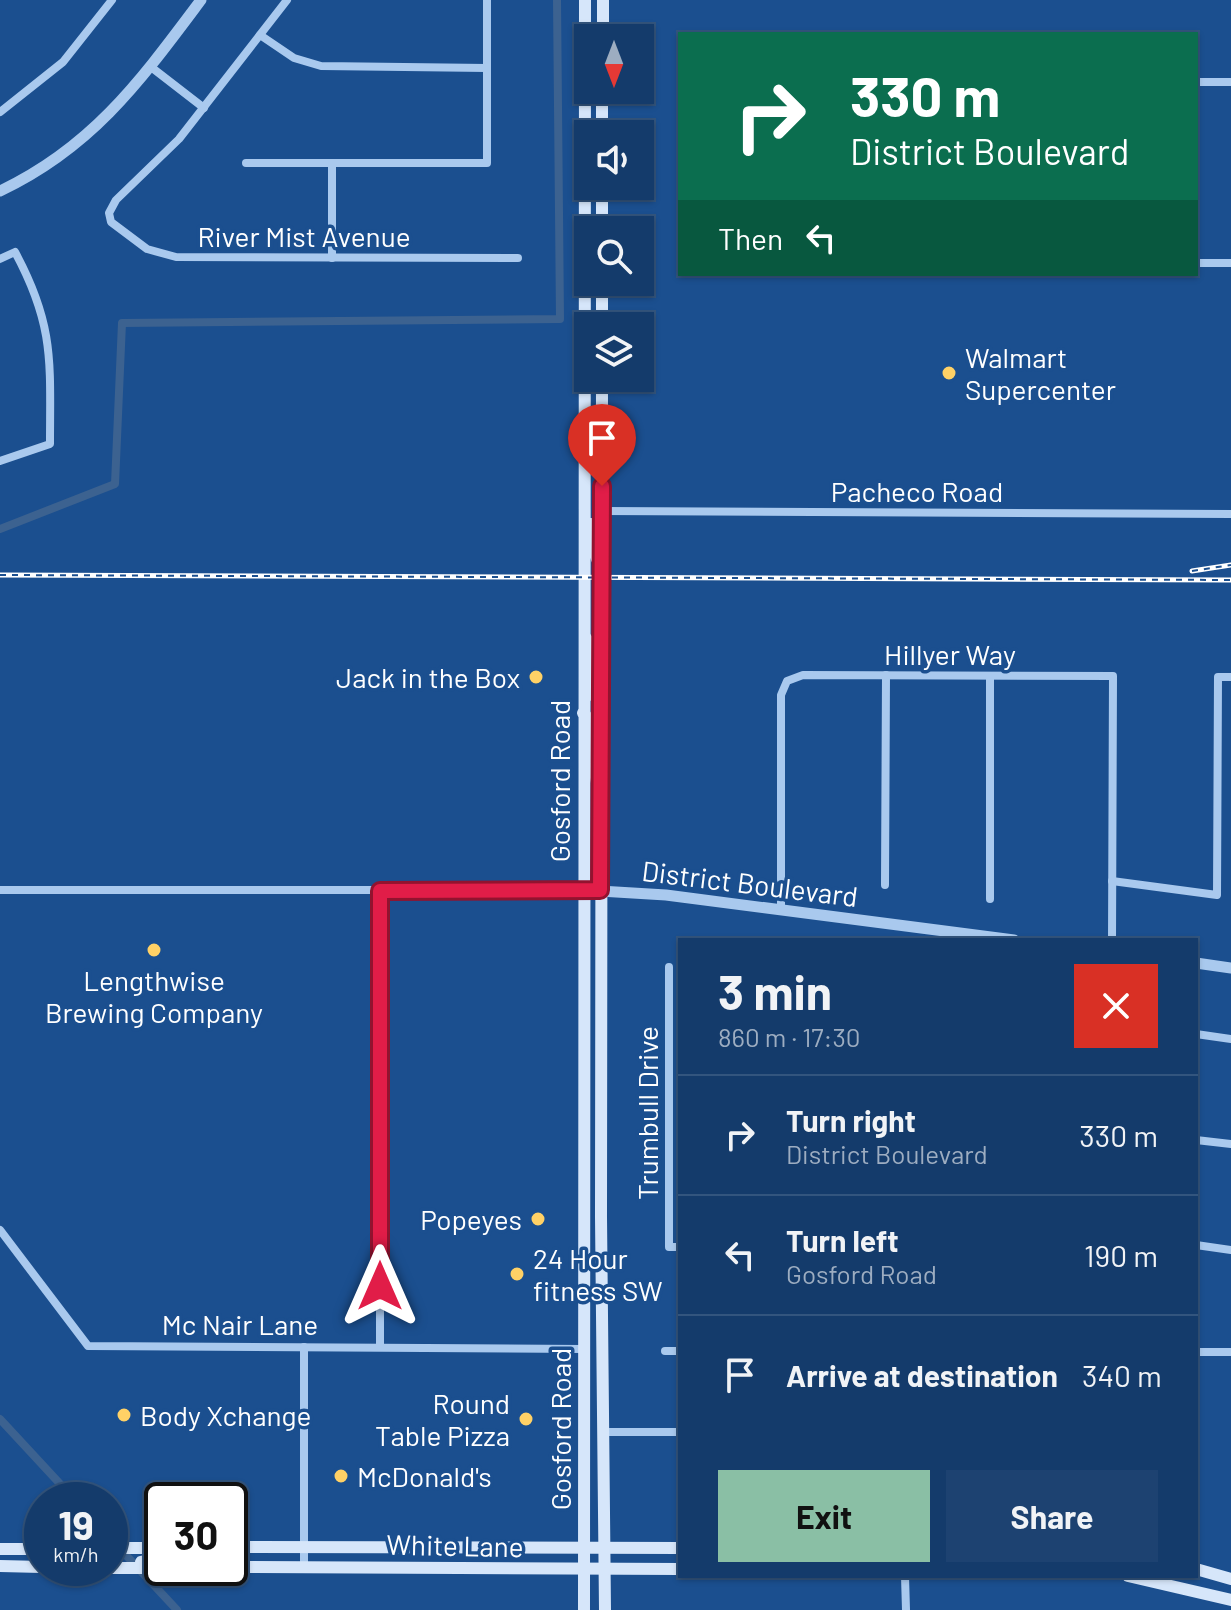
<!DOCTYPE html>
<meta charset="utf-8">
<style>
body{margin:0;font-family:Barlow,sans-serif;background:#1d4271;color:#f1f3f6;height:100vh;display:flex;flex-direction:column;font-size:30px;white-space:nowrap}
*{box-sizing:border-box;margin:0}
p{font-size:26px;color:#9dadc1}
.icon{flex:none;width:44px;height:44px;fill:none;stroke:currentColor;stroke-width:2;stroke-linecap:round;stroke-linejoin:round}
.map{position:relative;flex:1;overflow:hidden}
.panel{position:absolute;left:678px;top:938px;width:520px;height:640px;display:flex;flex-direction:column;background:#143b6b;border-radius:0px;box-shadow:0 2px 6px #0004,0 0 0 2px #33557e}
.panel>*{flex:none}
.guide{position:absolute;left:678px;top:32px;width:520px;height:244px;border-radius:0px;box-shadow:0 2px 6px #0004,0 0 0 2px #33557e;background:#0b6e4f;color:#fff;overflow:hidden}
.needle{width:52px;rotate:180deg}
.fabs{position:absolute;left:574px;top:24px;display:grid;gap:16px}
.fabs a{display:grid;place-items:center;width:80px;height:80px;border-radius:0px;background:#143b6b;box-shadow:0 2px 6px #0004,0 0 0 2px #33557e;font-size:40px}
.speed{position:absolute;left:24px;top:1482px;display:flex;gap:16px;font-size:40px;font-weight:700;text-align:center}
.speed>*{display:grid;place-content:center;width:104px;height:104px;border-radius:50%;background:#143b6b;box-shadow:0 2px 6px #0004,0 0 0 2px #33557e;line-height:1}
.speed small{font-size:20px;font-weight:400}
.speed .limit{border:4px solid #111;border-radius:12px;background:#fff;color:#111}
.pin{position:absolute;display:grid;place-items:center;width:68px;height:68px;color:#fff;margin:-82px -34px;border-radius:50% 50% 50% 0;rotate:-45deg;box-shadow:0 0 8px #0007}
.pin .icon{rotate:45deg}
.me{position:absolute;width:88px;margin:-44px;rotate:0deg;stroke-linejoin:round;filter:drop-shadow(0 0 6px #0008)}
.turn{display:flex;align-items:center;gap:28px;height:168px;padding:0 40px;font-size:36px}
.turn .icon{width:104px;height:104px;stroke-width:2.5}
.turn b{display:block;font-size:56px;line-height:68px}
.then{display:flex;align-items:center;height:76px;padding:0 40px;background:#0003;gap:16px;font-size:30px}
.round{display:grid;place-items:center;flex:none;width:84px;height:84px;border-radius:0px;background:#1d4271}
.summary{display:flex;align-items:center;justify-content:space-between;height:136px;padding:0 40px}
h1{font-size:48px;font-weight:700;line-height:60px}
.cta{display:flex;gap:16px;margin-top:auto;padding:16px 40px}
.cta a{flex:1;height:92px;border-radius:0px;background:#8abfa5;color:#111;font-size:32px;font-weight:700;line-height:92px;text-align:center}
.cta a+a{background:#1d4271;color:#f1f3f6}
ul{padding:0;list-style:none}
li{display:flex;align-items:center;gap:24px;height:120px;padding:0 40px;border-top:2px solid #33557e}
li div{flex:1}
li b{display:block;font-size:30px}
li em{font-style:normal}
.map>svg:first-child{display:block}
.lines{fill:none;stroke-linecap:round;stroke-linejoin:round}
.canal{stroke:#3c6290;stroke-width:8}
.minor{stroke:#a9c9ee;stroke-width:8}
.tertiary{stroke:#a9c9ee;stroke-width:11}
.secondary{stroke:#d6e6fa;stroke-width:12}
.rail-casing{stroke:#fff;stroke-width:5}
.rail{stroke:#1b4f8f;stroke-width:2;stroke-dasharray:6;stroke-linecap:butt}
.route-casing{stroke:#92132f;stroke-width:20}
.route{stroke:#e11d48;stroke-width:14}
.poi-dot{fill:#ffd166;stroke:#1b4f8f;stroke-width:3}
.labels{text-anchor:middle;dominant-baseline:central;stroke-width:7;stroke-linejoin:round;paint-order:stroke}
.street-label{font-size:28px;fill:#fff;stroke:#1b4f8f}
.poi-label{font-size:28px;fill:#fff;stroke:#1b4f8f;text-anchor:start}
</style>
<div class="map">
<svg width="1231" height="1610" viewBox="0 0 1231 1610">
<rect width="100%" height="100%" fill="#1b4f8f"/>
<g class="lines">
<g class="canal">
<polyline points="0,529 115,484 122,323 560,319 557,0"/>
<polyline points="0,1419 75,1500"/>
<polyline points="110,1538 177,1610"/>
</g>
<g class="minor">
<polyline points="287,0 179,139 116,200 109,213 111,222 147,249 176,257 518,258"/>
<polyline points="260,35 294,58 321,66 487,68"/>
<polyline points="151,67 204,108"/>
<polyline points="1196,82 1231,82"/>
<polyline points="0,112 63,62 112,0"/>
<polyline points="246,163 487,163 487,0"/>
<polyline points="332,163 332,258"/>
<path d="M0,259L15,252C55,326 50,363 50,444L0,461"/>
<polyline points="1196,263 1231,263"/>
<polyline points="602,511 1231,514"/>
<polyline points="1112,881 1217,895 1218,677 1231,677"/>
<polyline points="885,885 886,675"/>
<polyline points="0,890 583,890"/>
<polyline points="990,899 990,676"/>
<polyline points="781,910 781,695 787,681 803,675 1113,676 1112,940"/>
<polyline points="669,967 669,1247 680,1247"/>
<polyline points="1196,1034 1231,1039"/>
<polyline points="1196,1140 1231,1144"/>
<polyline points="0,1230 88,1346 583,1349"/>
<polyline points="1196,1245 1231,1250"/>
<polyline points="380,1347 380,891"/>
<polyline points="665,1351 680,1351"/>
<polyline points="1196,1352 1231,1352"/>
<polyline points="603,1432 680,1432"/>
<polyline points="304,1566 304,1347"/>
<polyline points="905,1576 906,1610"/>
</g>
<g class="tertiary">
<path d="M0,191C93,147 141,80 201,0"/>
<polyline points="583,890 666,895 1014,940"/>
<polyline points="1196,963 1231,968"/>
</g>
<g class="secondary">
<polyline points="603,38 603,0"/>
<polyline points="602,134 602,90"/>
<polyline points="602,186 602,230"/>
<polyline points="602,282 602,326"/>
<polyline points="602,378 601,1217 605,1610"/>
<polyline points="591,524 593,549 599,564"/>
<polyline points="585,637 594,650 594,696"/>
<path d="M583,713C599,725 590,769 599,790"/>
<polyline points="230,1547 680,1548"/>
<polyline points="110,1548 162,1548"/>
<polyline points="0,1549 42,1549"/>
<polyline points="141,1562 162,1558"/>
<polyline points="0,1566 42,1567"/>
<polyline points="230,1567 680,1569"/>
<polyline points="87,1568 171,1568"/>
<polyline points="1196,1569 1231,1579"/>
<polyline points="1128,1576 1231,1600"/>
<polyline points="584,1610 585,0"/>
</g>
<defs>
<g id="rail">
<polyline points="1192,571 1231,565"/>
<polyline points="0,575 1231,580"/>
</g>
</defs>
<use href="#rail" class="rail-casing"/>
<use href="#rail" class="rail"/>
</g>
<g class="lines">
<defs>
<polyline id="route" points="380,1286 380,891 600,890 602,486"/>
</defs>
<use href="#route" class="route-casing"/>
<use href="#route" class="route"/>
</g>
<g class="poi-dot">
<circle cx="949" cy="373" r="8"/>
<circle cx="536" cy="677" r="8"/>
<circle cx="154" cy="950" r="8"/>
<circle cx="538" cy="1219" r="8"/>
<circle cx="517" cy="1274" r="8"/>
<circle cx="124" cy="1415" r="8"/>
<circle cx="526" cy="1419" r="8"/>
<circle cx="341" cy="1476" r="8"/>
</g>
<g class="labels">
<g class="street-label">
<text x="304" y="236">River Mist Avenue</text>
<text x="917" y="491">Pacheco Road</text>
<text x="950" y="654">Hillyer Way</text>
<text transform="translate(559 781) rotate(-90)">Gosford Road</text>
<text transform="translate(750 883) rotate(7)">District Boulevard</text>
<text transform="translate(647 1113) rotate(-90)">Trumbull Drive</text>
<text x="240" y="1324">Mc Nair Lane</text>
<text transform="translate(560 1429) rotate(-90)">Gosford Road</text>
<text transform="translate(455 1545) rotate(1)">White Lane</text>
</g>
<g class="poi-label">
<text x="965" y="357">Walmart<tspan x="965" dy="32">Supercenter</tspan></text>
<text x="520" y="677" text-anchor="end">Jack in the Box</text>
<text x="154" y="980" text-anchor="middle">Lengthwise<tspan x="154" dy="32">Brewing Company</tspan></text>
<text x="522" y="1219" text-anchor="end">Popeyes</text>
<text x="533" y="1258">24 Hour<tspan x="533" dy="32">fitness SW</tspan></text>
<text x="510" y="1403" text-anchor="end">Round<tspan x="510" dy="32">Table Pizza</tspan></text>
<text x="140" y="1415">Body Xchange</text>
<text x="357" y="1476">McDonald's</text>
</g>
</g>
</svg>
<div class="fabs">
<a><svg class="needle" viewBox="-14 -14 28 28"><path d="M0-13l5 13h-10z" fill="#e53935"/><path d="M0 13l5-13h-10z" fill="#9dadc1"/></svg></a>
<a><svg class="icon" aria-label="sound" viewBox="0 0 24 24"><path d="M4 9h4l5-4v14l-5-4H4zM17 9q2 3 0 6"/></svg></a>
<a><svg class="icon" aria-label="search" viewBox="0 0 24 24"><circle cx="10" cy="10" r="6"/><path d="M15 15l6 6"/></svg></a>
<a><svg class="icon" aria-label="layers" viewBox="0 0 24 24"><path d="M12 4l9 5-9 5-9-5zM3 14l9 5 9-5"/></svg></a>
</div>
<div class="speed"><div>19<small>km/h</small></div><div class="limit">30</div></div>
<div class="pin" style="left:602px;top:486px;background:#d93025"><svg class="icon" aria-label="arrive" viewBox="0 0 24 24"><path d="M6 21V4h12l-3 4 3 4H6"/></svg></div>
<svg class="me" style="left:380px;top:1286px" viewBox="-20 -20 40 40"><path d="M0-17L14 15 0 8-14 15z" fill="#e11d48" stroke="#fff" stroke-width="4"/></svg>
<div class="guide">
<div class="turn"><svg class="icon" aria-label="right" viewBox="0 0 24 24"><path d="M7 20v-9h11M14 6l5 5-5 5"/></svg><div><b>330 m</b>District Boulevard</div></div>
<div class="then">Then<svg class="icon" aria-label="left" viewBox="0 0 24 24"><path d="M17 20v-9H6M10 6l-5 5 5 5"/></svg></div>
</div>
<section class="panel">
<div class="summary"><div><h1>3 min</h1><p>860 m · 17:30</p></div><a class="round" style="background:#d93025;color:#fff"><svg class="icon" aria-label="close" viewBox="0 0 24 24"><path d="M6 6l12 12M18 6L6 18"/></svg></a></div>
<ul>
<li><svg class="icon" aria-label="right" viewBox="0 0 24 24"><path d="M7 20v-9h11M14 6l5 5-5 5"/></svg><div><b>Turn right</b><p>District Boulevard</p></div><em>330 m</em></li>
<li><svg class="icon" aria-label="left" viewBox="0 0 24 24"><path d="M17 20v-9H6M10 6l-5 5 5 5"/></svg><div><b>Turn left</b><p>Gosford Road</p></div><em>190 m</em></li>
<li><svg class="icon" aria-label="arrive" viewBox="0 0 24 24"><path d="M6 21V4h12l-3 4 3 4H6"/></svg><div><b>Arrive at destination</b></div><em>340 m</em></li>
</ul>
<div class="cta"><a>Exit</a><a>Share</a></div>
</section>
</div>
